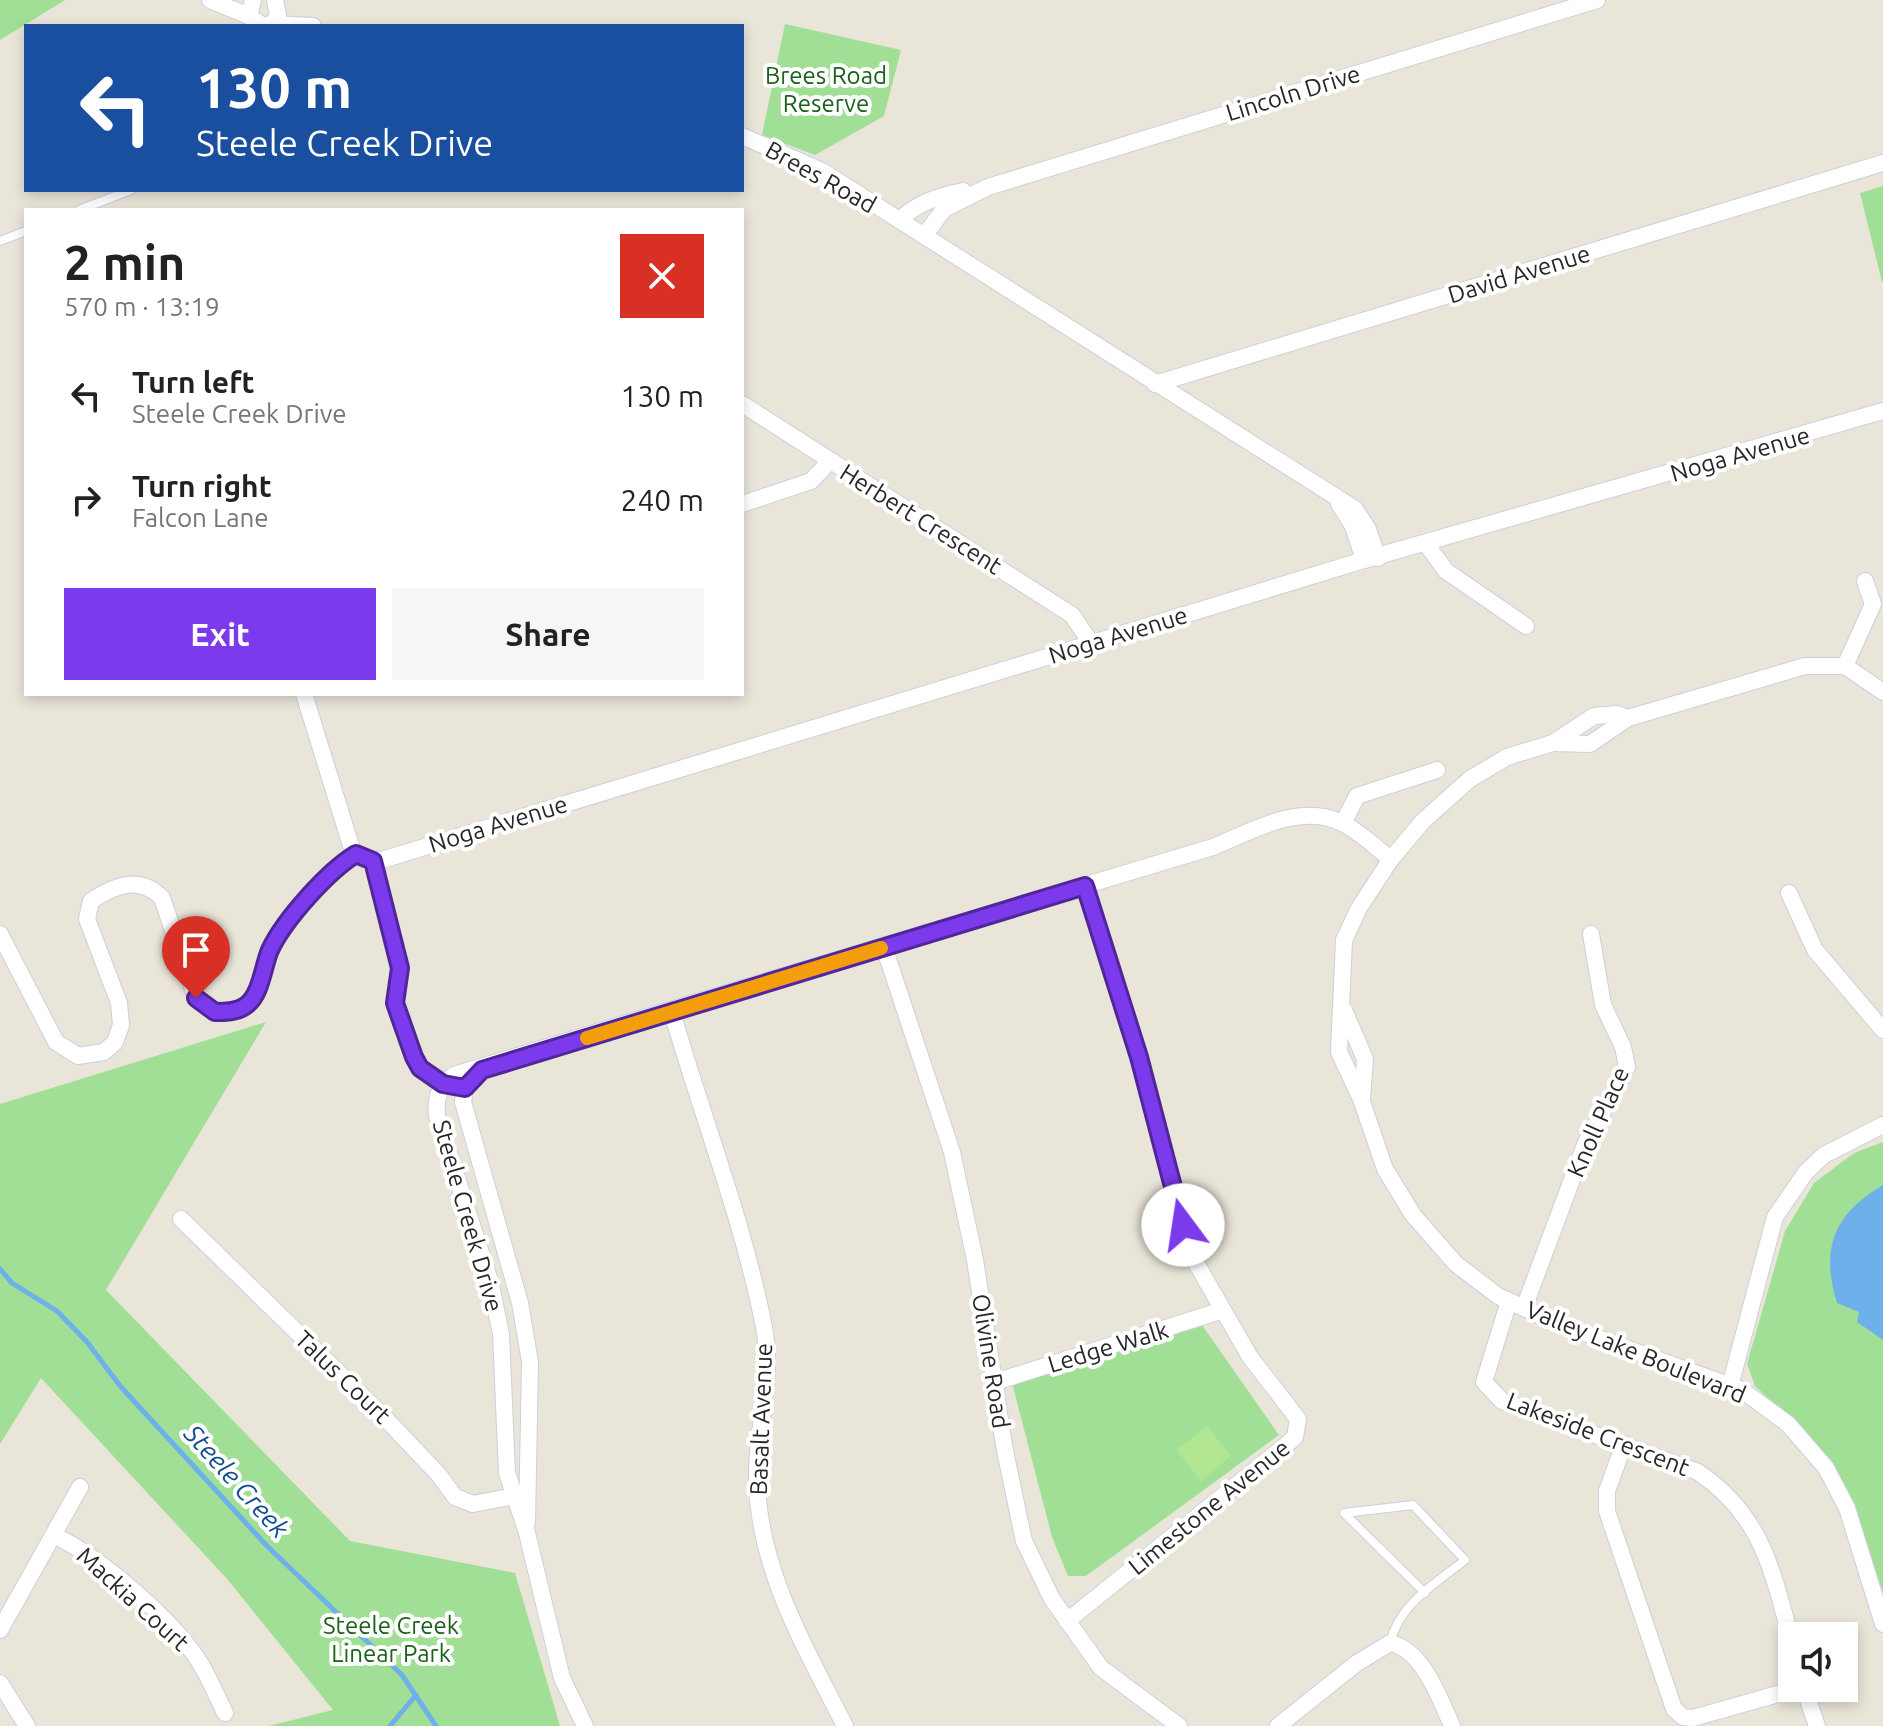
<!DOCTYPE html>
<meta charset="utf-8">
<style>
body{margin:0;font-family:Ubuntu,sans-serif;background:#f6f6f6;color:#222;height:100vh;display:flex;flex-direction:column;font-size:30px;white-space:nowrap}
*{box-sizing:border-box;margin:0}
p{font-size:26px;color:#767676}
.icon{flex:none;width:44px;height:44px;fill:none;stroke:currentColor;stroke-width:2;stroke-linecap:round;stroke-linejoin:round}
.map{position:relative;flex:1;overflow:hidden}
.details{position:absolute;left:24px;top:208px;width:720px;height:488px;display:flex;flex-direction:column;background:#fff;border-radius:0px;box-shadow:0 4px 12px #0003}
.details>*{flex:none}
.guide{position:absolute;left:24px;top:24px;width:720px;height:168px;border-radius:0px;box-shadow:0 4px 12px #0003;background:#1a4fa0;color:#fff;overflow:hidden}
.tools{position:absolute;left:1778px;top:1622px;display:grid;gap:16px}
.tools a{display:grid;place-items:center;width:80px;height:80px;border-radius:0px;background:#fff;box-shadow:0 4px 12px #0003;font-size:40px}
.pin{position:absolute;display:grid;place-items:center;width:68px;height:68px;color:#fff;margin:-82px -34px;border-radius:50% 50% 50% 0;rotate:-45deg;box-shadow:0 0 8px #0007}
.pin .icon{rotate:45deg}
.me{position:absolute;width:88px;margin:-44px;rotate:346deg;stroke-linejoin:round;filter:drop-shadow(0 0 6px #0008)}
.turn{display:flex;align-items:center;gap:28px;height:168px;padding:0 40px;font-size:36px}
.turn .icon{width:104px;height:104px;stroke-width:2.5}
.turn b{display:block;font-size:56px;line-height:68px}
.round{display:grid;place-items:center;flex:none;width:84px;height:84px;border-radius:0px;background:#f6f6f6}
.head{display:flex;align-items:center;justify-content:space-between;height:136px;padding:0 40px}
h1{font-size:48px;font-weight:600;line-height:60px}
.primary-button{display:flex;gap:16px;margin-top:auto;padding:16px 40px}
.primary-button a{flex:1;height:92px;border-radius:0px;background:#7c3aed;color:#fff;font-size:32px;font-weight:600;line-height:92px;text-align:center}
.primary-button a+a{background:#f6f6f6;color:#222}
ul{padding:0;list-style:none}
li{display:flex;align-items:center;gap:24px;height:104px;padding:0 40px}
li div{flex:1}
li b{display:block;font-size:30px}
li em{font-style:normal}
.map>svg:first-child{display:block}
.green{fill:#a1df96}
.pitch{fill:#b2e692}
.water{fill:#6eb0e9}
.lines{fill:none;stroke-linecap:round;stroke-linejoin:round}
.stream{stroke:#6eb0e9;stroke-width:5}
.service-casing{stroke:#cecee0;stroke-width:10}
.minor-casing{stroke:#cecee0;stroke-width:18}
.service{stroke:#fff;stroke-width:8}
.minor{stroke:#fff;stroke-width:16}
.route-casing{stroke:#51269a;stroke-width:20}
.route{stroke:#7c3aed;stroke-width:14}
.slow{stroke:#f59e0b;stroke-width:14}
.labels{text-anchor:middle;dominant-baseline:central;stroke-width:8;stroke-linejoin:round;paint-order:stroke}
.park-label{font-size:24px;fill:#1c601b;stroke:#fff}
.street-label{font-size:24px;fill:#272727;stroke:#fff}
.water-label{font-size:26px;font-style:italic;fill:#124c90;stroke:#fff}
</style>
<div class="map">
<svg width="1883" height="1726" viewBox="0 0 1883 1726">
<rect width="100%" height="100%" fill="#e9e5d9"/>
<g class="green">
<polygon points="0,0 65,0 0,40"/>
<polygon points="785,24 901,50 884,116 815,155 762,135"/>
<polygon points="1883,186 1883,282 1882,282 1860,193"/>
<polygon points="266,1022 106,1290 350,1541 515,1573 560,1726 269,1726 333,1710 228,1580 41,1378 0,1444 0,1104"/>
<polygon points="1883,1142 1883,1592 1848,1492 1812,1440 1755,1386 1747,1364 1785,1231 1814,1183 1854,1153"/>
<polygon points="1195,1315 1279,1435 1086,1576 1068,1576 1052,1537 1010,1375"/>
</g>
<polygon class="pitch" points="1207,1426 1231,1456 1201,1481 1177,1450"/>
<path class="water" d="M1883,1185V1340L1857,1322L1859,1312L1837,1303C1820,1248 1834,1214 1883,1185Z"/>
<g class="lines">
<g class="stream">
<polyline points="0,1269 12,1283 57,1311 87,1342 121,1387 267,1546 402,1675 436,1726"/>
<polyline points="390,1726 416,1695"/>
</g>
<defs>
<g id="service">
<polyline points="79,210 131,190"/>
<polyline points="0,241 26,231"/>
<path d="M1390,1643C1399,1604 1435,1584 1465,1560L1413,1505L1344,1513L1425,1593"/>
</g>
<g id="minor">
<polyline points="210,0 249,16"/>
<polyline points="253,0 249,16 263,26 272,24 278,16 275,0"/>
<polyline points="272,24 313,26"/>
<polyline points="742,136 822,171 1355,509 1368,529 1378,558"/>
<path d="M899,220C918,203 938,196 963,191"/>
<polyline points="924,236 944,209 988,187 1597,0"/>
<polyline points="1155,384 1883,163"/>
<polyline points="742,404 1072,615 1091,643"/>
<polyline points="742,504 811,481 830,461"/>
<polyline points="1339,504 1353,526 1364,560"/>
<polyline points="1427,545 1446,571 1526,626"/>
<polyline points="1845,666 1873,604 1865,581"/>
<polyline points="304,694 352,849 363,859 382,860 1364,560 1883,411"/>
<polyline points="1628,718 1617,714 1594,716 1553,743 1507,757 1470,779 1423,821 1391,859 1359,908 1344,940 1339,1052 1361,1099 1385,1169 1413,1215 1456,1264 1498,1296 1559,1324 1742,1390 1788,1424 1826,1468 1847,1508 1883,1624"/>
<polyline points="1553,743 1590,744 1628,718 1805,666 1845,666 1883,692"/>
<polyline points="1343,823 1357,796 1437,770"/>
<polyline points="373,861 400,968 395,1003 401,1024 420,1068 452,1086"/>
<polyline points="1789,893 1815,950 1883,1030"/>
<path d="M0,934L56,1042L78,1056L104,1052L115,1042L121,1025L119,1003L87,919L91,901C115,885 140,875 162,898L196,998L215,1012C225,1012 236,1012 245,1006C261,996 263,967 270,950C285,919 328,871 356,854"/>
<polyline points="884,947 952,1152 975,1260 1005,1451 1024,1541 1052,1599 1101,1668 1179,1726"/>
<polyline points="1344,1010 1365,1059 1362,1098"/>
<path d="M672,1012C702,1116 743,1220 764,1327C774,1380 755,1431 757,1484C760,1572 806,1649 845,1726"/>
<polyline points="482,1070 465,1088 463,1102 520,1303 530,1362 527,1523"/>
<polyline points="181,1219 385,1418 439,1475 455,1497 473,1504 514,1496"/>
<path d="M1509,1301L1484,1382L1502,1401L1698,1472C1763,1516 1772,1571 1792,1642"/>
<polyline points="1524,1308 1586,1142 1627,1067 1623,1047 1603,1005 1591,934"/>
<polyline points="995,1382 1220,1311"/>
<polyline points="1730,1386 1775,1217 1806,1172 1824,1155 1883,1125"/>
<polyline points="1624,1444 1607,1491 1607,1511 1674,1709 1683,1717 1693,1718 1799,1688"/>
<path d="M55,1536C99,1556 175,1622 200,1663C210,1679 217,1697 225,1713"/>
<polyline points="1067,1621 1285,1446 1295,1437 1298,1419 1250,1357 1196,1263 1178,1210 1139,1057 1085,886"/>
<polyline points="0,1630 80,1487"/>
<polyline points="0,1683 27,1726"/>
<polyline points="1804,1688 1817,1726"/>
<path d="M585,1726L562,1678L527,1533L507,1473L501,1334L490,1281L437,1116C435,1097 439,1087 454,1075L1213,847C1252,831 1299,803 1340,822C1358,830 1375,847 1391,859"/>
<path d="M1278,1726L1357,1663L1390,1643C1422,1649 1440,1698 1452,1726"/>
</g>
</defs>
<use href="#service" class="service-casing"/>
<use href="#minor" class="minor-casing"/>
<use href="#service" class="service"/>
<use href="#minor" class="minor"/>
</g>
<g class="lines">
<defs>
<path id="route" d="M196,998L215,1012C225,1012 237,1012 245,1006C261,996 263,966 270,950C284,920 328,871 356,854L373,861L400,968L395,1003L414,1057L420,1068L443,1084L465,1088L482,1070L1085,886L1139,1057L1183,1225"/>
</defs>
<use href="#route" class="route-casing"/>
<use href="#route" class="route"/>
<polyline class="slow" points="587,1038 881,948"/>
</g>
<g class="labels">
<g class="park-label">
<text x="826" y="75">Brees Road<tspan x="826" dy="28">Reserve</tspan></text>
<text x="391" y="1625">Steele Creek<tspan x="391" dy="28">Linear Park</tspan></text>
</g>
<g class="street-label">
<text transform="translate(1293 93) rotate(-17)">Lincoln Drive</text>
<text transform="translate(821 177) rotate(29)">Brees Road</text>
<text transform="translate(1519 274) rotate(-17)">David Avenue</text>
<text transform="translate(1740 454) rotate(-16)">Noga Avenue</text>
<text transform="translate(921 519) rotate(32)">Herbert Crescent</text>
<text transform="translate(1118 635) rotate(-17)">Noga Avenue</text>
<text transform="translate(498 824) rotate(-17)">Noga Avenue</text>
<text transform="translate(1598 1122) rotate(-66)">Knoll Place</text>
<text transform="translate(468 1216) rotate(74)">Steele Creek Drive</text>
<text transform="translate(1108 1347) rotate(-17)">Ledge Walk</text>
<text transform="translate(1636 1352) rotate(22)">Valley Lake Boulevard</text>
<text transform="translate(991 1361) rotate(81)">Olivine Road</text>
<text transform="translate(343 1377) rotate(44)">Talus Court</text>
<text transform="translate(761 1419) rotate(-88)">Basalt Avenue</text>
<text transform="translate(1598 1434) rotate(21)">Lakeside Crescent</text>
<text transform="translate(1209 1507) rotate(-39)">Limestone Avenue</text>
<text transform="translate(133 1599) rotate(42)">Mackia Court</text>
</g>
<g class="water-label">
<text transform="translate(237 1481) rotate(48)">Steele Creek</text>
</g>
</g>
</svg>
<div class="tools">
<a><svg class="icon" aria-label="sound" viewBox="0 0 24 24"><path d="M4 9h4l5-4v14l-5-4H4zM17 9q2 3 0 6"/></svg></a>
</div>
<div class="pin" style="left:196px;top:998px;background:#d93025"><svg class="icon" aria-label="arrive" viewBox="0 0 24 24"><path d="M6 21V4h12l-3 4 3 4H6"/></svg></div>
<svg class="me" style="left:1183px;top:1225px" viewBox="-20 -20 40 40"><circle r="19" fill="#fff"/><path d="M0-13L10 11 0 6-10 11z" fill="#7c3aed"/></svg>
<div class="guide">
<div class="turn"><svg class="icon" aria-label="left" viewBox="0 0 24 24"><path d="M17 20v-9H6M10 6l-5 5 5 5"/></svg><div><b>130 m</b>Steele Creek Drive</div></div>
</div>
<section class="details">
<div class="head"><div><h1>2 min</h1><p>570 m · 13:19</p></div><a class="round" style="background:#d93025;color:#fff"><svg class="icon" aria-label="close" viewBox="0 0 24 24"><path d="M6 6l12 12M18 6L6 18"/></svg></a></div>
<ul>
<li><svg class="icon" aria-label="left" viewBox="0 0 24 24"><path d="M17 20v-9H6M10 6l-5 5 5 5"/></svg><div><b>Turn left</b><p>Steele Creek Drive</p></div><em>130 m</em></li>
<li><svg class="icon" aria-label="right" viewBox="0 0 24 24"><path d="M7 20v-9h11M14 6l5 5-5 5"/></svg><div><b>Turn right</b><p>Falcon Lane</p></div><em>240 m</em></li>
</ul>
<div class="primary-button"><a>Exit</a><a>Share</a></div>
</section>
</div>
